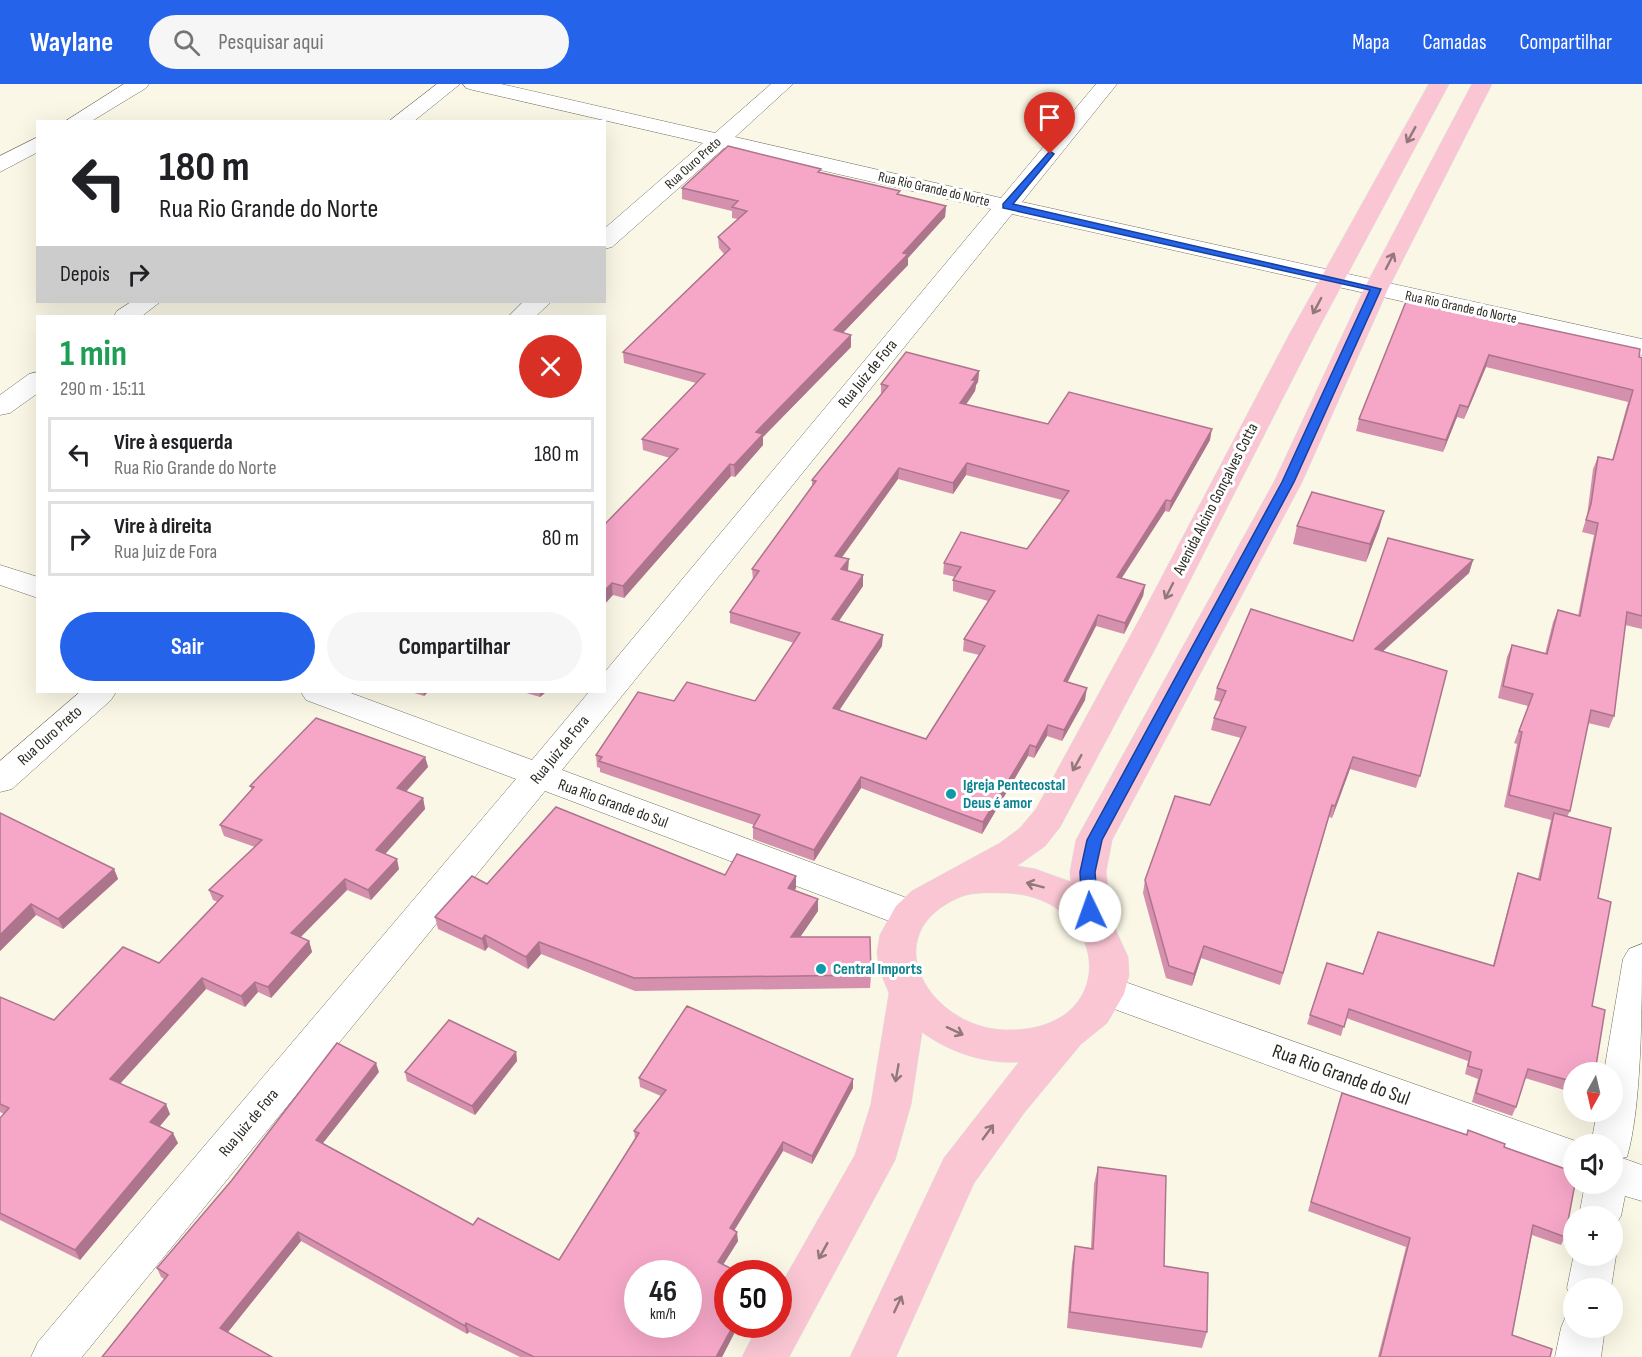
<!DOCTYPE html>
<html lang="pt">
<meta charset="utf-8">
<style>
body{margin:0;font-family:"Sofia Sans Condensed",sans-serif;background:#f6f6f6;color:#202124;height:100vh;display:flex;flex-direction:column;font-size:22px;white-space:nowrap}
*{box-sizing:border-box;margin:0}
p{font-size:20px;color:#757577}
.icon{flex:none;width:33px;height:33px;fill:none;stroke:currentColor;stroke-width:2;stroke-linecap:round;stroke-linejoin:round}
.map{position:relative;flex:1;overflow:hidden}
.details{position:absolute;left:36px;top:231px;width:570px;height:378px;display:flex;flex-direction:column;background:#fff;border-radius:0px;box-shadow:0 6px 24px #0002}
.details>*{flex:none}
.banner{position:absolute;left:36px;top:36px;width:570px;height:183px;border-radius:0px;box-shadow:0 6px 24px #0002;background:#fff;color:#202124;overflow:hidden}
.needle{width:39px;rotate:188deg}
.fabs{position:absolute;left:1563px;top:978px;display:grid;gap:12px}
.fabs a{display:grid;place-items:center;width:60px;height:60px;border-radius:50%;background:#fff;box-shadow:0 6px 24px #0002;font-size:30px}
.speed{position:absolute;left:624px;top:1176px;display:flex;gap:12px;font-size:30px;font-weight:700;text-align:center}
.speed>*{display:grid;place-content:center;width:78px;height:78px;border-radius:50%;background:#fff;box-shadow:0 6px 24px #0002;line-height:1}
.speed small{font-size:15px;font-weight:400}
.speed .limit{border:9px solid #d22;background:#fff;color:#111}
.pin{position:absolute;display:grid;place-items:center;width:51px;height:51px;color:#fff;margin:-62px -26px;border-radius:50% 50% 50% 0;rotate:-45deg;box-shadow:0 0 6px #0007}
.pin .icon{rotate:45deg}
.me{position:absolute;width:66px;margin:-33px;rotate:357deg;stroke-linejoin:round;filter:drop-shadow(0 0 4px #0008)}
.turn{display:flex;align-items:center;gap:21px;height:126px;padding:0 24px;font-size:27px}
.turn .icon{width:78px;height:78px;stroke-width:2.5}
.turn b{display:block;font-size:42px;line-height:51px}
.then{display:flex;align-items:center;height:57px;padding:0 24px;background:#0003;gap:12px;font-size:22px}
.round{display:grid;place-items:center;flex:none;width:63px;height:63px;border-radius:32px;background:#f6f6f6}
.overview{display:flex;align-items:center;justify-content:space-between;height:102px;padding:0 24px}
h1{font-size:36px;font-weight:700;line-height:45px;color:#1e9e55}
.primary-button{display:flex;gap:12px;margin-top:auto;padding:12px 24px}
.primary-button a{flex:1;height:69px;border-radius:36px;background:#2563eb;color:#fff;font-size:24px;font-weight:700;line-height:69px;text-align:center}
.primary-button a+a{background:#f6f6f6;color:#202124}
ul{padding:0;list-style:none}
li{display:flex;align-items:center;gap:18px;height:75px;margin:0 12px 9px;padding:0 12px;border:3px solid #e0e0e0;border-radius:0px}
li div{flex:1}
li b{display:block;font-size:22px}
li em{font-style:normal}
header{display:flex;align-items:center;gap:36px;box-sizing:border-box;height:84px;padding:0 30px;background:#2563eb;color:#fff}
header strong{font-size:28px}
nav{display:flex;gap:33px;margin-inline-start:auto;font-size:21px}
.search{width:420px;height:54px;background:#f6f6f6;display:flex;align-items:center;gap:15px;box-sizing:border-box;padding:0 21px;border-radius:33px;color:#757577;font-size:22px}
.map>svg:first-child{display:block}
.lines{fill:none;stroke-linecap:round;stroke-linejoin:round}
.minor-casing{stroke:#716f60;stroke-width:1}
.major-casing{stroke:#dddddc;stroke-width:1}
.minor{fill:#fff;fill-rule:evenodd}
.major{fill:#fac6d3;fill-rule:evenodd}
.wall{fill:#d490ac;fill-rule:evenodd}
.shaded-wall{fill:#ac758c}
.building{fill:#f6a7c8;stroke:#ac758c;stroke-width:1.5;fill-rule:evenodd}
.oneway{stroke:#92787b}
.route{fill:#2563eb;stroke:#184099;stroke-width:1.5}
.culture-dot{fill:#0f9aa8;stroke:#fff;stroke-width:2}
.labels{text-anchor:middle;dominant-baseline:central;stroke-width:6;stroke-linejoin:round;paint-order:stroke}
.far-street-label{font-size:14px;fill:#2b2a23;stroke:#fff}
.street-label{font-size:16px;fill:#2b2a23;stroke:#fff}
.culture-label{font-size:16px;font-weight:bold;fill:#0d838f;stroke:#fff;text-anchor:start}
.near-street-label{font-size:20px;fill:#2b2a23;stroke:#fff}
</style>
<header>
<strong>Waylane</strong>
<div class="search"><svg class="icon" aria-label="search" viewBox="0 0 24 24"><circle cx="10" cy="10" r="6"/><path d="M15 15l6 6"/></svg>Pesquisar aqui</div>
<nav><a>Mapa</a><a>Camadas</a><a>Compartilhar</a></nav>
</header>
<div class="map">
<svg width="1642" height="1273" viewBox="0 0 1642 1273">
<rect width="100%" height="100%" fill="#faf7e6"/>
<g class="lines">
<defs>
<g id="minor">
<polygon points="124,0 149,0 146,4 90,38 64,38"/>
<polygon points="437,0 460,0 413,38 388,38"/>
<polygon points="463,0 501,0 715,49 771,0 793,0 735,53 1001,114 1096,0 1117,0 1022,118 1642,255 1642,271 1012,130 562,686 923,820 928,830 923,840 910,844 897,840 545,707 82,1273 31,1273 38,1258 516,695 306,616 301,608 348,608 532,676 589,608 604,608 604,589 991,125 724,64 612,163 604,165 604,145 703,59 473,6 466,4"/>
<polygon points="38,53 38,68 0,88 0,72"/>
<polygon points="131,218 160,218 142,232 114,232 117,227"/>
<polygon points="523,218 551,218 536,232 509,232"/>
<polygon points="38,288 38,309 10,329 0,331 0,311 29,290"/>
<polygon points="0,481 38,493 38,514 0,501"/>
<polygon points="80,608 116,608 111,616 12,705 0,708 0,677"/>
<path d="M1642,860C1642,918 1642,1022 1627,1073L1622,1074L1642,1081V1117L1625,1112L1621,1132L1612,1146V1132H1579L1585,1100H1612V1060H1591L1597,1028H1612V988H1604L1623,875L1629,865Z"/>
<polygon points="1108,892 1584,1060 1574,1060 1574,1093 1095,918 1089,907 1095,896"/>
<polygon points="1612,1165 1616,1172 1611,1204 1574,1204 1573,1218 1567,1204 1574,1170 1612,1172"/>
<polygon points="1574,1227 1574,1244 1605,1244 1601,1273 1555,1273 1561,1244 1567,1229"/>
</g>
<path id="major" d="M1429,0H1449L1315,251L1156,563L1060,743L1045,762L1017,782L1035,785L1071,798L1070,788L1076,756L1274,398L1364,205L1472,0H1492L1388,205L1302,398L1112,756L1106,788L1111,836L1128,873L1129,891L1124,910L1107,939L1081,960L1024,1029L974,1099L896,1273H850L944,1074L1019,978C985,980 949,968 922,948L911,1020L895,1076L789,1273H742L759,1240H778V1206L855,1071L871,1020L889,909L880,887L877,869L880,851L896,822L912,807L1000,759L1020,744L1036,725L1145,525L1289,251ZM1010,809C1113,817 1121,950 1004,946C929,943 873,850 960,813C974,807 995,809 1010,809Z"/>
</defs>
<use href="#minor" class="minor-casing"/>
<use href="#major" class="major-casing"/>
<use href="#minor" class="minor"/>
<use href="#major" class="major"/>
</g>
<g class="wall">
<polygon points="821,88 900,111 946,122 945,133 908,174 908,181 843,249 851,263 763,353 763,361 735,393 731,392 624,514 613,511 604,441 670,374 643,366 642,355 696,299 624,279 623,268 724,170 719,164 718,153 738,135 732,134 732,127 682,115 682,104"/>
<polygon points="1407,215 1642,274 1642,545 1625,541 1614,632 1609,644 1588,639 1570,727 1567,733 1598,814 1574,988 1574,1009 1525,994 1516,1023 1512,1032 1472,1018 1478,995 1465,990 1468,977 1346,934 1341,952 1307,940 1327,879 1363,890 1493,881 1515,798 1518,789 1538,795 1551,736 1504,723 1517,660 1514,659 1528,622 1498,614 1507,573 1512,561 1545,570 1553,538 1558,526 1578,532 1594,451 1582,448 1587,432 1593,385 1598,373 1612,376 1628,318 1486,283 1464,335 1457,333 1443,368 1356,347 1359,335"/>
<path d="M979,287L978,298L976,301L975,307L966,321L1048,340L1210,356L1169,428L1165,427L1122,494L1145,501L1143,512L1124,550L1096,542L1067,598L1085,616L1062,657L1047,652L1034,674L1028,672L982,750L861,704L814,777L753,755V743L754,741L600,688V684L597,683L596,671L674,617H755L794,559L730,539V528L753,496L752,485L812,402V396L881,310V300ZM966,391L1062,416L1027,465L944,479L943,490L955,493L953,496V507L988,517L964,555L963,567L979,571L926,655L839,626L882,562L839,537L863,502L848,487L842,473L898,395L953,410Z"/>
<polygon points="1384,427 1379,444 1366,478 1293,460 1297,442"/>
<polygon points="1473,476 1469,489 1382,568 1420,692 1416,704 1350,685 1332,734 1329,733 1280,901 1201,874 1192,902 1166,894 1143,809 1145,796 1210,721 1241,654 1211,646 1214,634 1221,618 1214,616 1217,604 1353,557"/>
<polygon points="411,608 428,608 424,612"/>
<polygon points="523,608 546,608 540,613"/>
<polygon points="425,673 428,683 406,708 423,714 425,725 385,770 399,785 371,816 347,806 300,853 309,857 312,868 271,914 258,908 245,923 206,905 120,1000 170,1030 159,1043 178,1059 80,1176 0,1136 0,1034 4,1030 0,1028 0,913 54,936 159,879 218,818 213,816 209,806 255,763 224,752 220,741 252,706 250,702"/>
<polygon points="0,729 114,785 118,795 63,845 36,831 0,867"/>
<polygon points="725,791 796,804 795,806 818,827 800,853 871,891 870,904 635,907 541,870 528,885 488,863 485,867 438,845 435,833 487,800"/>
<polygon points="516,968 517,977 475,1031 407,997 405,988"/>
<polygon points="379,988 323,1059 473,1141 559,1176 635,1055 634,1047 661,1012 640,1003 639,994 853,1004 812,1080 783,1067 734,1147 738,1157 723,1181 728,1240 743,1240 740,1246 737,1244 722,1273 520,1273 469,1248 467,1250 301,1157 228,1248 102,1273 164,1195 161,1193 157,1184"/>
<polygon points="1342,1009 1466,1051 1468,1046 1504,1063 1565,1153 1561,1161 1532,1151 1512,1251 1550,1273 1378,1273 1406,1163 1308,1127"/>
<polygon points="1098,1083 1207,1248 1202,1264 1067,1244 1072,1179 1075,1162 1091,1164 1094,1100"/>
</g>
<g class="shaded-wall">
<polygon points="946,122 945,133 908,174 908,181 834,258 834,246"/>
<polygon points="851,251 851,263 763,353 763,361 735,393 734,381 756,348"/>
<polygon points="1489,271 1486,283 1464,335 1468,323"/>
<polygon points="979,287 978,298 976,301 975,307 959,330 960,319 972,296"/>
<polygon points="1460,321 1457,333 1443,368 1446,356"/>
<polygon points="1212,345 1210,356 1169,428 1171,417"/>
<polygon points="967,379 966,391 953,410 953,399"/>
<polygon points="730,380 731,392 624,514 623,502"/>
<polygon points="899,384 898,395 835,483 835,472"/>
<polygon points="1166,416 1165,427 1115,504 1117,493"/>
<polygon points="1384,427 1379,444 1366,478 1370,460"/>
<polygon points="849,475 848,487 841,485"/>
<polygon points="1473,476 1469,489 1371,578 1375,565"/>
<polygon points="863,491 863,502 832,547 832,535"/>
<polygon points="612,499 613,511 604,521 604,507"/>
<polygon points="1145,501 1143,512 1124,550 1125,539"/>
<polygon points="1098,531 1096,542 1062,609 1064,597"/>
<polygon points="883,551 882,562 833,636 833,624"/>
<polygon points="1087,604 1085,616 1062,657 1064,646"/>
<polygon points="423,608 428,608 424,612"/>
<polygon points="540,608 546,608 540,613"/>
<polygon points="1048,641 1047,652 1034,674 1036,663"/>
<polygon points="1030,661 1028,672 982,750 983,738"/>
<polygon points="425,673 428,683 399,715 397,704"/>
<polygon points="1353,673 1350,685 1332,734 1335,722"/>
<polygon points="861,693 861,704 814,777 814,766"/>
<polygon points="423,714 425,725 379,777 376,766"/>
<polygon points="397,775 399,785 371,816 368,806"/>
<polygon points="114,785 118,795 63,845 58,835"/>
<polygon points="796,792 796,804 788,816 788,804"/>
<polygon points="345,795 347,806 294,860 291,849"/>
<polygon points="818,815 818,827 792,865 791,853"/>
<polygon points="31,820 36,831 0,867 0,851"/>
<polygon points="485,851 488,863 485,867 482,855"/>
<polygon points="309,857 312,868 271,914 268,903"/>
<polygon points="539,858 541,870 528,885 526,873"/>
<polygon points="1204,862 1201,874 1192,902 1194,890"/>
<polygon points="202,894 206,905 115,1005 110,995"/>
<polygon points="255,898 258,908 245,923 241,912"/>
<polygon points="516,968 517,977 475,1031 472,1022"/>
<polygon points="376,979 379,988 319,1064 316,1056"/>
<polygon points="853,995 853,1004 812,1080 812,1072"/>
<polygon points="166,1020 170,1030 155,1048 150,1038"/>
<polygon points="173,1049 178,1059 80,1176 75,1166"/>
<polygon points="783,1058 783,1067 730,1153 730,1144"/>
<polygon points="298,1148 301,1157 224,1253 220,1244"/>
<polygon points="737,1148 738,1157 719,1187 718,1178"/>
<polygon points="466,1239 469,1248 467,1250 465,1242"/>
<polygon points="734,1240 737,1240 737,1244 722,1273 716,1273"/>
</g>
<g class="building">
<polygon points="728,62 821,85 818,88 900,107 897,110 946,122 903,169 908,170 834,246 851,251 756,348 763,350 734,381 730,380 623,502 612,499 604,507 604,441 678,365 642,355 705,290 623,268 730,165 718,153 747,127 732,123 738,117 682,104"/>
<polygon points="1407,215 1640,265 1639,273 1642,274 1642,532 1627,528 1614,632 1591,626 1570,727 1509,711 1522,648 1519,647 1533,610 1503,602 1512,561 1547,570 1558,526 1580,532 1598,439 1586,436 1591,420 1598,373 1613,376 1633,306 1489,271 1468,323 1460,321 1446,356 1359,335"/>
<path d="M906,268L979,287L972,296H976L960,319L1048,340L1069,308L1212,345L1171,417L1166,416L1117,493L1145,501L1125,539L1098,531L1064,597L1087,604L1064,646L1048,641L1036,663L1030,661L983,738L861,693L814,766L753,743L760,731L599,677L602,673L596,671L638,608L674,617L687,598L755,617L800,549L730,528L759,487L752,485L816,397L812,396L888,302L881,300ZM967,379L1069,407L1027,465L961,448L944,479L961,483L953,496L995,507L964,555L985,562L926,655L833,624L883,551L832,535L863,491L841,485L849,475L835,472L899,384L953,399Z"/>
<polygon points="1312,408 1384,427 1370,460 1297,442"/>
<polygon points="1388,454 1473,476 1375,565 1447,587 1420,692 1353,673 1335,722 1332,721 1283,889 1204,862 1194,890 1169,882 1145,796 1175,712 1210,721 1246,643 1214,634 1226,607 1217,604 1251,525 1353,557"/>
<polygon points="316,634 425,673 397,704 423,714 376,766 397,775 368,806 345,795 291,849 309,857 268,903 255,898 241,912 202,894 110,995 166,1020 150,1038 173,1049 75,1166 0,1129 0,1034 9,1024 0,1020 0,913 54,936 123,863 159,879 223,812 209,806 262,756 220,741 254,703 250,702"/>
<polygon points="556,723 725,791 737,770 796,792 788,804 818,815 791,853 870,853 871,891 634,894 539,858 526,873 485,851 482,855 435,833 472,792 487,800"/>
<polygon points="0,729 114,785 58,835 31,820 0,851"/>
<polygon points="1554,729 1611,744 1598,814 1611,818 1592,922 1605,926 1595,988 1574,988 1574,998 1528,985 1516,1023 1476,1009 1482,986 1468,982 1471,968 1349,925 1344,943 1310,931 1327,879 1363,890 1378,848 1494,882 1518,789 1540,796"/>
<path d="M687,922L853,995L812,1072L783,1058L730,1144L737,1148L718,1178L742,1190H728V1240H734L716,1273H534L466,1239L465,1242L298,1148L220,1244L272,1273H102L168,1191L157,1184L232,1096L337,959L376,979L316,1056L473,1141L478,1134L559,1176L639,1049L634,1047L666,1006L639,994ZM638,1190H688V1240H638Z"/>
<polygon points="449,936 516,968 472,1022 405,988"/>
<polygon points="1342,1009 1467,1051 1468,1046 1505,1060 1504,1063 1574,1088 1574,1100 1575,1100 1565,1153 1533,1141 1512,1251 1552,1265 1550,1273 1380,1273 1410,1154 1311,1118"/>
<polygon points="1098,1083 1166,1092 1164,1182 1208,1189 1207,1248 1070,1228 1075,1162 1093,1165"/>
</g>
<defs><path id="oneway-shaft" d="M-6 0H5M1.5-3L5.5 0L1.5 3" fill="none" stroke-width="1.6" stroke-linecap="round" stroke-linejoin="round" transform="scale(1.5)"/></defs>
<g class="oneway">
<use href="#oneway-shaft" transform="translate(1411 51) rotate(119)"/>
<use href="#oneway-shaft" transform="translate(1390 177) rotate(-63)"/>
<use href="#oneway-shaft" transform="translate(1317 222) rotate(118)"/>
<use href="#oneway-shaft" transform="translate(1169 507) rotate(117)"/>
<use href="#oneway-shaft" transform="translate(1077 679) rotate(119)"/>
<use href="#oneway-shaft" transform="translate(1035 801) rotate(-165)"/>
<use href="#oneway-shaft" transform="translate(955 947) rotate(25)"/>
<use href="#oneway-shaft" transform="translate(897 989) rotate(100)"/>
<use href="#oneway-shaft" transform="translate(988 1048) rotate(-54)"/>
<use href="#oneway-shaft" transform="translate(823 1167) rotate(119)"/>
<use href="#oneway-shaft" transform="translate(898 1220) rotate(-65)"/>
</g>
<polygon class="route" points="1050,67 1054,70 1013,120 1381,205 1294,398 1102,756 1095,788 1098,827 1090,833 1082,827 1080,788 1087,756 1282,398 1370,206 1003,124 1003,120"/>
<g class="culture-dot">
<circle cx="951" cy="710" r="6"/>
<circle cx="821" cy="885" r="6"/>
</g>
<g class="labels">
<g class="far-street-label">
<text transform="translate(693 79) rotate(-42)">Rua Ouro Preto</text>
<text transform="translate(934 105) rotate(13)">Rua Rio Grande do Norte</text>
<text transform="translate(1461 223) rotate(12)">Rua Rio Grande do Norte</text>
</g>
<g class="street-label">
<text transform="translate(868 290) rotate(-51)">Rua Juiz de Fora</text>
<text transform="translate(1216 415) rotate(-63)">Avenida Alcino Gonçalves Cotta</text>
<text transform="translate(50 652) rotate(-42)">Rua Ouro Preto</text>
<text transform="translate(560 666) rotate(-51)">Rua Juiz de Fora</text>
<text transform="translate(613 720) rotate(20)">Rua Rio Grande do Sul</text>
<text transform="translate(249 1039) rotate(-50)">Rua Juiz de Fora</text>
</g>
<g class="culture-label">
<text x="963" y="701">Igreja Pentecostal<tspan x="963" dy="18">Deus é amor</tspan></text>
<text x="833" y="885">Central Imports</text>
</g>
<g class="near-street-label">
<text transform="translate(1341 991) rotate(20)">Rua Rio Grande do Sul</text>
</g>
</g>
</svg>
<div class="fabs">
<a><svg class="needle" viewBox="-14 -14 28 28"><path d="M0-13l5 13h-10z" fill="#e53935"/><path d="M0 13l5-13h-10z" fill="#757577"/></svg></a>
<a><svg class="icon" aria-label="sound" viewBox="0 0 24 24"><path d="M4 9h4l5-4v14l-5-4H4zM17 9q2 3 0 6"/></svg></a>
<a>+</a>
<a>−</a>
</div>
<div class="speed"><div>46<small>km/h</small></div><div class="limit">50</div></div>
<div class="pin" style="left:1050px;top:70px;background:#d93025"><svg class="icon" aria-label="arrive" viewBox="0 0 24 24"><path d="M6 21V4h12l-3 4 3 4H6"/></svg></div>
<svg class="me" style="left:1090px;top:827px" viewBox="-20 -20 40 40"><circle r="19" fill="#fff"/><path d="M0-13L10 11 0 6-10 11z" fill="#2563eb"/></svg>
<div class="banner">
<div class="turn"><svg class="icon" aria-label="left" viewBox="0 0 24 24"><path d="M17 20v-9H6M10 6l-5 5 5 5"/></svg><div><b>180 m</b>Rua Rio Grande do Norte</div></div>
<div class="then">Depois<svg class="icon" aria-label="right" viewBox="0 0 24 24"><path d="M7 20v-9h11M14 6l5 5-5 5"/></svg></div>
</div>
<section class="details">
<div class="overview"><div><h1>1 min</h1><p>290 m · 15:11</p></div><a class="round" style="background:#d93025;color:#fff"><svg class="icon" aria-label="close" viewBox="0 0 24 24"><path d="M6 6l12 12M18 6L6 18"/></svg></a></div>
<ul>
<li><svg class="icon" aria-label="left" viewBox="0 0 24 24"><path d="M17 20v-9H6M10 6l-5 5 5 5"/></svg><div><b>Vire à esquerda</b><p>Rua Rio Grande do Norte</p></div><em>180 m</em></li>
<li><svg class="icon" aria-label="right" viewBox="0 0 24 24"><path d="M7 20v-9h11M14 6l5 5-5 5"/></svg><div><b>Vire à direita</b><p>Rua Juiz de Fora</p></div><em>80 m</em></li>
</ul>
<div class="primary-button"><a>Sair</a><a>Compartilhar</a></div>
</section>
</div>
